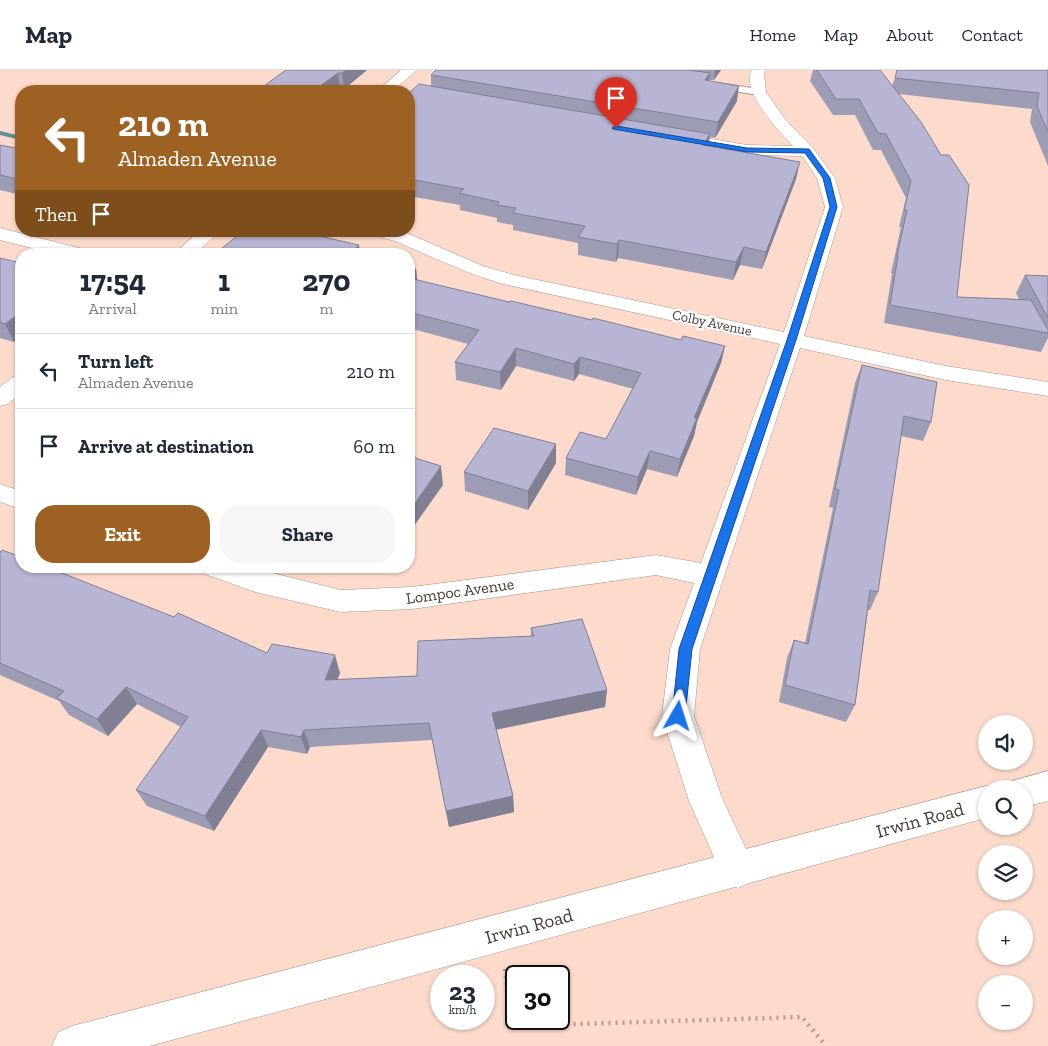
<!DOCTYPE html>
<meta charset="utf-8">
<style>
body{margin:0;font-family:"Zilla Slab",serif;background:#f6f6f7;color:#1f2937;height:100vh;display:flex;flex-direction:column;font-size:19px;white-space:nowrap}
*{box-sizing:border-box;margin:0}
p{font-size:16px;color:#747a83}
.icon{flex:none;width:28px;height:28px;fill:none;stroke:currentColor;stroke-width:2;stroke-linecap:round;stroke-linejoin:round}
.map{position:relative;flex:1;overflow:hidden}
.panel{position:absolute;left:15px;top:178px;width:400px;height:325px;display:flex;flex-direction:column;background:#fff;border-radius:20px;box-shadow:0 1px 4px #0004}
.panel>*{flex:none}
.top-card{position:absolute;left:15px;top:15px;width:400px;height:152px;border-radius:20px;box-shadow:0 1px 4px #0004;background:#9d6123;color:#fff;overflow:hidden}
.tools{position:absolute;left:978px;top:645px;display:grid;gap:10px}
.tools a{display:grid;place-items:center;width:55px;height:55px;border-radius:50%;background:#fff;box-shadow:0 1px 4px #0004;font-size:25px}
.speed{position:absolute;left:430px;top:895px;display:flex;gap:10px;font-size:25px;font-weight:700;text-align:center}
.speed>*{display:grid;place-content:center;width:65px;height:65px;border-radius:50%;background:#fff;box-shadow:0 1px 4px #0004;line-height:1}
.speed small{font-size:12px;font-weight:400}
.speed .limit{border:2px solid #111;border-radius:8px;background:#fff;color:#111}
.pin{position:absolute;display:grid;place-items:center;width:42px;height:42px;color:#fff;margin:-51px -21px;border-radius:50% 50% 50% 0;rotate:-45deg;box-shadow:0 0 5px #0007}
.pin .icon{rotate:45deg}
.me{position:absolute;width:55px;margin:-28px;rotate:6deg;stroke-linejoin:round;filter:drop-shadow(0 0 4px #0008)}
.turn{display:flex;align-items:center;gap:18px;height:105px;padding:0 20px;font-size:22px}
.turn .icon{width:65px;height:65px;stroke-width:2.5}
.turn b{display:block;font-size:35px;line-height:42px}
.then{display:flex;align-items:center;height:48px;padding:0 20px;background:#0003;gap:10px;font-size:19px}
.eta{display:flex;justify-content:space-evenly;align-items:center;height:85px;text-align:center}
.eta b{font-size:30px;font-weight:700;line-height:35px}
.cta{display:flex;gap:10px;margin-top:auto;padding:10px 20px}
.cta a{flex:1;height:58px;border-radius:20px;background:#9d6123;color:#fff;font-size:20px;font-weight:700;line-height:58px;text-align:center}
.cta a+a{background:#f6f6f7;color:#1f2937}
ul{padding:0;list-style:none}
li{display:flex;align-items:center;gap:15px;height:75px;padding:0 20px;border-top:1px solid #e0e1e3}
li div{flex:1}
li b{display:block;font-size:19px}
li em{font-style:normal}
header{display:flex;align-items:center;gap:30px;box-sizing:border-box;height:70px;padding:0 25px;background:#fff;border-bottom:1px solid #e0e1e3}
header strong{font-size:24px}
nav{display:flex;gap:28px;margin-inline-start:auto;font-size:18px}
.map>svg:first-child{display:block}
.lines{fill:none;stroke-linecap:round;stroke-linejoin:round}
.stream{fill:#5d8f97;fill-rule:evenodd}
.service-casing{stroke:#b49485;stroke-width:2}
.minor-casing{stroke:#b49485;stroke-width:1}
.tertiary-casing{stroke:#b49485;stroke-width:1}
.path{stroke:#b59b90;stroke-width:4.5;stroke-dasharray:2 5;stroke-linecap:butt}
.service{fill:#fff;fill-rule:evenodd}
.minor{fill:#fff;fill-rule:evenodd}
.tertiary{fill:#fff;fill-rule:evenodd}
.wall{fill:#9d9cb5}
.shaded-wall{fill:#807f94}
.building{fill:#b7b5d3;stroke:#807f94}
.route{fill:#1a73e8;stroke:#114b97}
.labels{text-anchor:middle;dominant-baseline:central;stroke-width:4.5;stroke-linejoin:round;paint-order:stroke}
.far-street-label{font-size:14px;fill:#463933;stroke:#fff}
.street-label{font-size:16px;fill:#463933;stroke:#fff}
.near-street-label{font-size:19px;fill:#463933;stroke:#fff}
</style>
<header>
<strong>Map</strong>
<nav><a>Home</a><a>Map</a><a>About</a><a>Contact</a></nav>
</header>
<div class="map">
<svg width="1048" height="976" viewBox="0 0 1048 976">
<rect width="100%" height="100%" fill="#fddbcc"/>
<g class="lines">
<polygon class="stream" points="0,61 21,66 21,70 0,65"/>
<defs>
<polygon id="service" points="717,13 759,19 763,22 759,25 714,18 713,16"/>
<g id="minor">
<polygon points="401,0 417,0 393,21 377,21"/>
<path d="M752,0H766L764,3L766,22L785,49L813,78L835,108L843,137L804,266L946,296L1048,312V326L946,310L800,278L700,579L694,646L722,728L756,800L751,812L738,818L725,812L689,731L662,646L670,579L694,513L656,505L412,539L341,542L255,522L202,503L198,496H244L341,520L412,517L656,485L701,493L780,274L503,214C466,203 432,187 397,172C390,169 378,168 373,161H402L483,196L514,205L784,262L825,137L817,108L802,86L747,85L671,72L665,70L663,67L665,64L671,62L747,75L793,76C780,62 740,21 752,0Z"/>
<polygon points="0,158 87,180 89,184 56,184 0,170"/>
<polygon points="199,161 220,161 195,184 174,184"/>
<polygon points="21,305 21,323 8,334 0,336 0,317 13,307"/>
<polygon points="0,414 21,421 21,439 0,432"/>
</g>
<g id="tertiary">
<polygon points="1048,701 1048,731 1024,737 1024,719 1009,719 1012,711"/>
<polygon points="986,716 993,719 986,719 986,748 386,913 149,976 52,976 58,962 72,956"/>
</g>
</defs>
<use href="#service" class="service-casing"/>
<use href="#minor" class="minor-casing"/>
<use href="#tertiary" class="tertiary-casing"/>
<polyline class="path" points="505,899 512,956 802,947 826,976"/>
<use href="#service" class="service"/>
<use href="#minor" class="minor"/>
<use href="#tertiary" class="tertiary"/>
</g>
<g class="wall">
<polygon points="286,0 367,0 344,19 340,18"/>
<polygon points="436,0 721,0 714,10 709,10 709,11 737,31 715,68 710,67 708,76 796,109 762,199 740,195 733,210 618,188 616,192 578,185 578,173 513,160 513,155 497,152 497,148 460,140 460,135 409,126 409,23 431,16 431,5"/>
<polygon points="813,0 880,0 892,16 895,8 1048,0 1048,96 1030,52 1032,39 899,24 957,227 1019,229 1016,223 1025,205 1048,206 1048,268 1041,282 884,253 892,204 891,203 901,157 899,157 906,128 881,80 873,80 855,45 833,45 810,11"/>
<polygon points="0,75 21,79 21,125 0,120"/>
<polygon points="0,188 14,272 0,268"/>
<polygon points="409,197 416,199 417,210 509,232 681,270 725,276 721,293 697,352 694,366 677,407 647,399 636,425 565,405 566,388 606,369 633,319 579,304 574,311 516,296 501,320 456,310 455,292 468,274 409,258"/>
<polygon points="862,295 931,352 923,371 901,366 878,522 870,540 868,540 855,635 846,652 779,632 787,588 794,570 805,573 833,438 829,437 855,313"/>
<polygon points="556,374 556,393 528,440 465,421 464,402"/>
<polygon points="0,482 267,583 340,603 337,610 417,606 531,566 531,558 607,620 605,637 496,660 513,726 514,742 449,757 432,670 310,677 307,684 268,677 214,761 147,736 136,720 181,657 137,634 108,666 69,645 59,631 0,605"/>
</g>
<g class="shaded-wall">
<polygon points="346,0 367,0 344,19 342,3"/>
<polygon points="715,0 721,0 714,10"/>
<polygon points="338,3 340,18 336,21 313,21"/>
<polygon points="710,3 708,19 705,10"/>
<polygon points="739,16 737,31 715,68 718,52"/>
<polygon points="710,64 708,80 703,75"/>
<polygon points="800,92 796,109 762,199 766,182"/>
<polygon points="619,170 618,188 616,192 617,174"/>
<polygon points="359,175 360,184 350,184"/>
<polygon points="744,177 740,195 733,210 736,192"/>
<polygon points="416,199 418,216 410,225 409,207"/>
<polygon points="21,242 21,267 14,272 5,254"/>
<polygon points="725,276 721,293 697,352 694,366 677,407 680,389 694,348"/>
<polygon points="516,278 516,296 501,320 500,302"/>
<polygon points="580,287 579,304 574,311 574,294"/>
<polygon points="556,374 556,393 528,440 528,421"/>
<polygon points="650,381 647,399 636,425 638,407"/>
<polygon points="441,396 443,415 409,463 409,442"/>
<polygon points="335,585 340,603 330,628 325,610"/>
<polygon points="126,617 137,634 108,666 97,649"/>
<polygon points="607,620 605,637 493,660 492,643"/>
<polygon points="261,660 268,677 214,761 205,746"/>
<polygon points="304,660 310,677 307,684 301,667"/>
<polygon points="513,726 514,742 449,757 446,741"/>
</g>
<g class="building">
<polygon points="286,0 346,0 342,3 338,3 313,21 257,21"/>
<polygon points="436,0 688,0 710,3 705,10 739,16 718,52 431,5"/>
<polygon points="817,0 880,0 921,52 941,85 949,85 969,115 957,227 1031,230 1048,260 1048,263 890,235 898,186 897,186 907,140 904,140 911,111 886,64 878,63 859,29 836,29"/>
<polygon points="897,0 1048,0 1048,62 1037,36 1039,23 895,8"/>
<polygon points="419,14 710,64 703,75 800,92 766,182 744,177 736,192 619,170 617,174 578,167 585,156 513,143 516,138 497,135 499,132 459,123 464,119 409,109 409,23"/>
<polygon points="0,75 21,79 21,110 0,105"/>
<polygon points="243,161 297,161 359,175 350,184 215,184"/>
<polygon points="0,188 21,193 21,242 5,254 0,252"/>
<polygon points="409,197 416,199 409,207"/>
<polygon points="1025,205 1048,206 1048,248"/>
<polygon points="409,208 509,232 511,231 592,250 593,248 681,270 683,266 725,276 694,348 697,348 680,389 650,381 638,407 566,388 580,362 606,369 641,303 580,287 574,294 516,278 500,302 455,292 479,260 409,242"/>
<polygon points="862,295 937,312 931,352 904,346 878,522 870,520 855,635 785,615 794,570 808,574 839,420 835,419"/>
<polygon points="494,358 556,374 528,421 464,402"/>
<polygon points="409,386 441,396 409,442"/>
<polygon points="2,480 21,487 21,496 44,496 174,547 178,543 267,583 272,574 335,585 325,610 417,606 418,571 534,566 531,558 582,549 607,620 492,643 513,726 446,741 429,653 304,660 301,667 261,660 205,746 136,720 188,647 126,617 97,649 57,628 64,621 0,593 0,482"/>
</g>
<polygon class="route" points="616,56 747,78 809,79 830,108 837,137 796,270 692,579 685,646 683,650 678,652 673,650 672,646 679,579 787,270 830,137 823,108 805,83 747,82 613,59 612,58"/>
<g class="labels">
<g class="far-street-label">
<text transform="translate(712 253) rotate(12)">Colby Avenue</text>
</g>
<g class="street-label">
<text transform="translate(460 521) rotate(-8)">Lompoc Avenue</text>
</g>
<g class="near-street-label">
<text transform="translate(920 750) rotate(-15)">Irwin Road</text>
<text transform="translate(529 856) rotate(-15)">Irwin Road</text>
</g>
</g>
</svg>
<div class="tools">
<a><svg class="icon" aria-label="sound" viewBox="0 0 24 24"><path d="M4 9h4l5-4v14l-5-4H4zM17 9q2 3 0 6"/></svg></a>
<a><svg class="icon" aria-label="search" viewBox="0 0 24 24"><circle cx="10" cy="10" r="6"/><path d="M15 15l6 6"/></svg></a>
<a><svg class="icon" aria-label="layers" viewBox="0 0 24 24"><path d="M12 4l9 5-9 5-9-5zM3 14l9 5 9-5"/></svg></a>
<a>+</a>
<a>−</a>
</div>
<div class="speed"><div>23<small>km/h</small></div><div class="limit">30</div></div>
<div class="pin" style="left:616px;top:58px;background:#d93025"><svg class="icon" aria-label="arrive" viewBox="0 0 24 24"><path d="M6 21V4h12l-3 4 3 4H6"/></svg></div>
<svg class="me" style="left:678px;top:646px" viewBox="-20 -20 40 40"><path d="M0-17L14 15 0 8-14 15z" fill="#1a73e8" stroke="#fff" stroke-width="4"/></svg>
<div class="top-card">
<div class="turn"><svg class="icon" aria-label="left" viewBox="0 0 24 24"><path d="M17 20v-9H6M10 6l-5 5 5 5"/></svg><div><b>210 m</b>Almaden Avenue</div></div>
<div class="then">Then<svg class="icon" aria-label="arrive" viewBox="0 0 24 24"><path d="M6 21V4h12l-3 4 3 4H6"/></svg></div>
</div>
<section class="panel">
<div class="eta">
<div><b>17:54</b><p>Arrival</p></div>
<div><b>1</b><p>min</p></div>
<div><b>270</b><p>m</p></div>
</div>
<ul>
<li><svg class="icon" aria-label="left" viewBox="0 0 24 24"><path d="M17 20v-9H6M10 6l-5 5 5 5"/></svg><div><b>Turn left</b><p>Almaden Avenue</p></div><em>210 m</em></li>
<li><svg class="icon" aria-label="arrive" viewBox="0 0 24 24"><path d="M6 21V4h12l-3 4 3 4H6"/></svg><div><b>Arrive at destination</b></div><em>60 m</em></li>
</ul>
<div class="cta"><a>Exit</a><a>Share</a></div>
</section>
</div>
